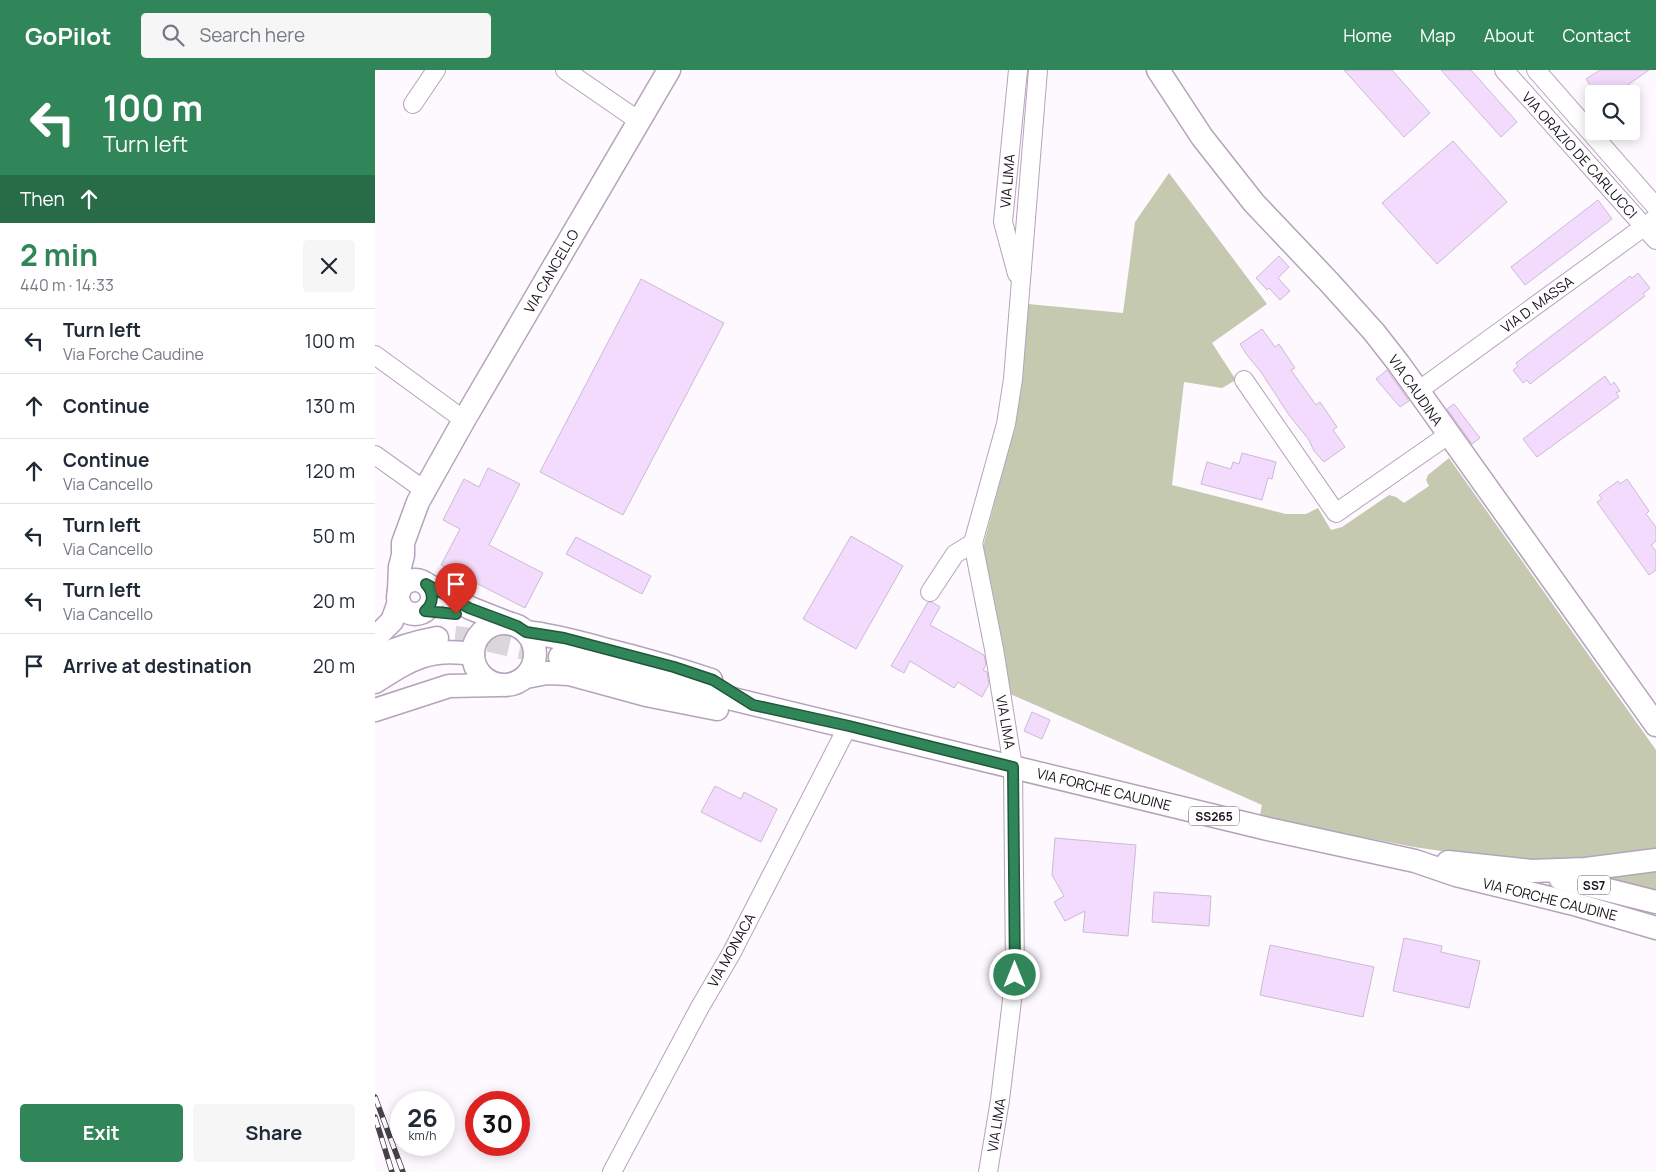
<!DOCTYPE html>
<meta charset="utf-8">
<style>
body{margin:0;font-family:Manrope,sans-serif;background:#f6f6f7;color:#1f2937;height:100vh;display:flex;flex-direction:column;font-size:19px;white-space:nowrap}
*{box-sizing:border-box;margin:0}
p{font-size:16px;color:#747a83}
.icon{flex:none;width:28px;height:28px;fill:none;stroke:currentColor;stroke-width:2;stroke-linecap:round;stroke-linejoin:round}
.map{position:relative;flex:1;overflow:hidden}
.panel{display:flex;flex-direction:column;background:#fff;width:375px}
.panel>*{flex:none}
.top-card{background:#318659;color:#fff;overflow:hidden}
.fabs{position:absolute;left:1210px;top:15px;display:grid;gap:10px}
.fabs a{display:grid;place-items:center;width:55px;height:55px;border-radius:5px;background:#fff;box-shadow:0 2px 12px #0003;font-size:25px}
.speed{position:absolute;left:15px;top:1021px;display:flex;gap:10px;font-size:25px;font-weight:700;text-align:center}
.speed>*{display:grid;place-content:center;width:65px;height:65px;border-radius:50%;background:#fff;box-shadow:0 2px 12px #0003;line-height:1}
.speed small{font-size:12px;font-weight:400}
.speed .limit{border:8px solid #d22;background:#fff;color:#111}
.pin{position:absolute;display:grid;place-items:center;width:42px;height:42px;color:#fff;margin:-51px -21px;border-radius:50% 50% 50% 0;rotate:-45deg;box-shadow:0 0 5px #0007}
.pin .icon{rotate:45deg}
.me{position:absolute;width:55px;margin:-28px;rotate:0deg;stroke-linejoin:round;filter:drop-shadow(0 0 4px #0008)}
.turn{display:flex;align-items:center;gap:18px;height:105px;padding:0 20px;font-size:22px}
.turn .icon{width:65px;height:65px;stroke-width:2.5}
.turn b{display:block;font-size:35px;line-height:42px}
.then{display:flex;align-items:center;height:48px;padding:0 20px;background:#0003;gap:10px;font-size:19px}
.round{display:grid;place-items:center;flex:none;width:52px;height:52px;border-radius:5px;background:#f6f6f7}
.head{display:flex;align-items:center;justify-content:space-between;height:85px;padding:0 20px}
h1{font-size:30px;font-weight:700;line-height:38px;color:#318659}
.cta{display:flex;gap:10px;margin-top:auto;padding:10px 20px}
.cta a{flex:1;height:58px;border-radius:5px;background:#318659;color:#fff;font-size:20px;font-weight:700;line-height:58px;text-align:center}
.cta a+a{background:#f6f6f7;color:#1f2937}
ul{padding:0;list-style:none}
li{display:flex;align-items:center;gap:15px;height:65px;padding:0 20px;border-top:1px solid #e0e1e3}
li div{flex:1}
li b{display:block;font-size:19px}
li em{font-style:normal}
header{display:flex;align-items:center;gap:30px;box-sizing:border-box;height:70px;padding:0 25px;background:#318659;color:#fff}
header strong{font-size:24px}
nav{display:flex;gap:28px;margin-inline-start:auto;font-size:18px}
.search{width:350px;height:45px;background:#f6f6f7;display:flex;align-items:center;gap:12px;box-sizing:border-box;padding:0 18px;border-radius:5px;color:#747a83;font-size:19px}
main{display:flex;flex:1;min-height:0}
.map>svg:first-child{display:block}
.green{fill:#c5c9af}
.building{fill:#f2dbfc;stroke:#ccbad3}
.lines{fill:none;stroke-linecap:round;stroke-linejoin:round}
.major-tunnel{stroke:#dbd6dc;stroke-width:22;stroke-dasharray:22 11;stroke-linecap:butt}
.minor-casing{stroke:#b5a3bb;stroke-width:20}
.major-casing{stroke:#b5a3bb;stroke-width:25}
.minor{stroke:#fff;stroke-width:18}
.major{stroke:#fff;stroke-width:22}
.rail-casing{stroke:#47424a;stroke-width:5.5}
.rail{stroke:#fff;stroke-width:4;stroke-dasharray:11;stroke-linecap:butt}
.route-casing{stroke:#20573a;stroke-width:12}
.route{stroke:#318659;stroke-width:9}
.labels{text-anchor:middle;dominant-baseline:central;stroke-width:4;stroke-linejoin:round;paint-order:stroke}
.shield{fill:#fff;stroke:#5d595f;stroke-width:1}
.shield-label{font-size:12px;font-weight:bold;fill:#18121b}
.street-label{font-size:14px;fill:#18121b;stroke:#fff}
</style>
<header>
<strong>GoPilot</strong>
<div class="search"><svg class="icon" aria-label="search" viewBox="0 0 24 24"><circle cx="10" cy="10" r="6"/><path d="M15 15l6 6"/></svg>Search here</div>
<nav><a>Home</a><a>Map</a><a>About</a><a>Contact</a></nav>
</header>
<main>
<section class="panel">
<div class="top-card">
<div class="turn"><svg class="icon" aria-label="left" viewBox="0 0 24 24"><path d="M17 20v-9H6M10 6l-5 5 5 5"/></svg><div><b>100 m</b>Turn left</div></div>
<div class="then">Then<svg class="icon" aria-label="ahead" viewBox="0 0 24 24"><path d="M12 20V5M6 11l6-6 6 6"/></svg></div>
</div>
<div class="head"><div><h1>2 min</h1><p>440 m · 14:33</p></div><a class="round"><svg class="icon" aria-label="close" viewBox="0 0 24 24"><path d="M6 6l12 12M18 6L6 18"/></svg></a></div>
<ul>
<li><svg class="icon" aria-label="left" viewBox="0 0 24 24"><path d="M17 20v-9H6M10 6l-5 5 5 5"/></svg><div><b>Turn left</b><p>Via Forche Caudine</p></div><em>100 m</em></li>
<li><svg class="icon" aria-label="ahead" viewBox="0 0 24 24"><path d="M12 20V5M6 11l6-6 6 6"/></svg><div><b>Continue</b></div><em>130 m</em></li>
<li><svg class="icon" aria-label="ahead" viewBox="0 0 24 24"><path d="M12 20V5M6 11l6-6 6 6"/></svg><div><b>Continue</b><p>Via Cancello</p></div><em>120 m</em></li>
<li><svg class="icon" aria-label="left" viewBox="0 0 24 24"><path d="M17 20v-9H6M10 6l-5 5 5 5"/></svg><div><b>Turn left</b><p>Via Cancello</p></div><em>50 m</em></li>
<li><svg class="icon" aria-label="left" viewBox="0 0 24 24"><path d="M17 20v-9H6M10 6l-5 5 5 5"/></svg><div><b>Turn left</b><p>Via Cancello</p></div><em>20 m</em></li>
<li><svg class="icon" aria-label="arrive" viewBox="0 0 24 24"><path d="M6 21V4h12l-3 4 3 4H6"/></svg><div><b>Arrive at destination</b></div><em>20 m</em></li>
</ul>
<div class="cta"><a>Exit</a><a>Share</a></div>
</section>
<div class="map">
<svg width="1281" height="1102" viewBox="0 0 1281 1102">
<rect width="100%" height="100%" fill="#fdf9fe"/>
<g class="green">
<polygon points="794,103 892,234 837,273 861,310 847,318 809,312 797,415 911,444 931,444 943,438 956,460 967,457 1014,425 1021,427 1029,433 1054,416 1051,410 1053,405 1074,388 1281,680 1281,780 1189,793 1073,782 1039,777 935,757 885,745 887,735 633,623 608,477 639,357 653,234 748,243 760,152"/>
<polygon points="1281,797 1281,819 1279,822 1229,806"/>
</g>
<g class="building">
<polygon points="969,0 1017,0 1055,43 1029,67"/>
<polygon points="1066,0 1096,0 1142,52 1126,67"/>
<polygon points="1225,0 1274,0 1240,24 1221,24 1211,9"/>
<polygon points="1078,71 1132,132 1062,194 1007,133"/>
<polygon points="1223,130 1237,149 1150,215 1136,197"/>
<polygon points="904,186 914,197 903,208 915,221 905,230 894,218 892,220 881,208"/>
<polygon points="1263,203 1275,218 1268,224 1270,226 1155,314 1152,310 1148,313 1138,300 1143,296 1141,293 1255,206 1257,208"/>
<polygon points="266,209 349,253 248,445 165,402"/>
<polygon points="887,259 900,277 904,274 920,298 916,300 941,335 945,332 962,357 958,360 970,377 949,392 939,381 934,370 914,345 886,302 872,285 865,274"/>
<polygon points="1012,300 1034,331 1025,337 1001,309"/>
<polygon points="1230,306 1236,315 1239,312 1245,321 1241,323 1244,327 1162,387 1148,369"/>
<polygon points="1079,334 1105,368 1097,374 1072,339"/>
<polygon points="867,383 901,392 897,409 893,408 887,430 826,414 832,392 856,399 858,392 864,394"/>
<polygon points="113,398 145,414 114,475 168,503 150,538 66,495 85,459 68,450 89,409 104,417"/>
<polygon points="1252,409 1274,441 1271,444 1281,457 1281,471 1276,475 1281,481 1281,500 1274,505 1222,432 1227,429 1224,425 1243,411 1245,414"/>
<polygon points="476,466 528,496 481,579 428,549"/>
<polygon points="201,467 276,506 267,524 191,484"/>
<polygon points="553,532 557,532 565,537 555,555 609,585 611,595 608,600 612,602 614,614 607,627 583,612 579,618 535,591 529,603 516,596"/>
<polygon points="657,642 675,650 667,669 649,661"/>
<polygon points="340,716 366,729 369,722 402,739 386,772 326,742"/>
<polygon points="680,768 761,775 753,866 708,862 710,841 690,851 679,832 689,826 677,805"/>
<polygon points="779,822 836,826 834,856 777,852"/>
<polygon points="1029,868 1067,876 1066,882 1105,891 1094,938 1018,921"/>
<polygon points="895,875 999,897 988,947 885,925"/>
</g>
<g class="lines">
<polyline class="major-tunnel" points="80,567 115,571 185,587"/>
<defs>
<g id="minor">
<polyline points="190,0 264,51"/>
<polyline points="1129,0 1281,170"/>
<polyline points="1161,0 1281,137"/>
<polyline points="38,34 61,0"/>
<polyline points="642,204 628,152 643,0"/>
<polyline points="0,285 89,350"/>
<polyline points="869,310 961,443 1073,365"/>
<polyline points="1043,321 1281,148"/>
<polyline points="0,385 49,420"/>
<polyline points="555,522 580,484 598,473"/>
<polyline points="237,1102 325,937 356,884 473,656"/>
<polyline points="613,1102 625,1030 640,905 638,697 619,579 598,473 631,354 638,309 663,0"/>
</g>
<g id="major">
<polyline points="783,0 827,67 879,133 954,212 999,262 1024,294 1281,655"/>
<circle cx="40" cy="527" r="17"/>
<polyline points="51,514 95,538 133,553"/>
<polyline points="24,521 25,497 28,485 28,473 43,432 89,350 294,0"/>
<circle cx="129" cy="584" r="31"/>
<path d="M151,562C178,565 203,572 229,579C265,588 301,598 336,610"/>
<polyline points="0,568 17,551 24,532"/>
<polyline points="185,587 893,759 1040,791 1081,805 1199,834 1281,858"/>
<path d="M0,589C19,578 40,572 62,568"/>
<polyline points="151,607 172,603 194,604 271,625 342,639"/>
<path d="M0,612C36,589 54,577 98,584"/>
<polyline points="0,640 74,616 123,615"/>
<polyline points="1073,792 1157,801 1211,799 1281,790"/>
<polyline points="1185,808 1281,832"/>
</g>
</defs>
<use href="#minor" class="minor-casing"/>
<use href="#major" class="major-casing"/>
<use href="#minor" class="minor"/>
<use href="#major" class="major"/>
<defs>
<g id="rail">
<polyline points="0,1027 28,1102"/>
<polyline points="0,1047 17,1102"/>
</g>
</defs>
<use href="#rail" class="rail-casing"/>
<use href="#rail" class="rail"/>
</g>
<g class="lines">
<defs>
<path id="route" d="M81,544L50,541C59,533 59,523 51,514L94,538L142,556L151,562L189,568L299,597L338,610L378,635L474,656L638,697L640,905"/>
</defs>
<use href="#route" class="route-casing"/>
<use href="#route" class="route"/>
</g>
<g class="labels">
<g class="shield">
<rect x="814" y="736.5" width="50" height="19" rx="4"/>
<rect x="1203" y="805.5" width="32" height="19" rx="4"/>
</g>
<g class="shield-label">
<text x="839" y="746">SS265</text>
<text x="1219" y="815">SS7</text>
</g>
<g class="street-label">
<text transform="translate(1205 85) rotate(48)">VIA ORAZIO DE CARLUCCI</text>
<text transform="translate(632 111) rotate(-85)">VIA LIMA</text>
<text transform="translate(176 201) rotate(-60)">VIA CANCELLO</text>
<text transform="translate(1162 234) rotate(-36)">VIA D. MASSA</text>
<text transform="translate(1041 320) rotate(55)">VIA CAUDINA</text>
<text transform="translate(631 652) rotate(80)">VIA LIMA</text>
<text transform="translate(729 719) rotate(14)">VIA FORCHE CAUDINE</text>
<text transform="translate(1175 829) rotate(14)">VIA FORCHE CAUDINE</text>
<text transform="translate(356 880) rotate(-61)">VIA MONACA</text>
<text transform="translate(621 1055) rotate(-81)">VIA LIMA</text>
</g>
</g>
</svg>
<div class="fabs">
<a><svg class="icon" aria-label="search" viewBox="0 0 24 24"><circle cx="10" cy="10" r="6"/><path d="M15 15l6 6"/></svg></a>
</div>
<div class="speed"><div>26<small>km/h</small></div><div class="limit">30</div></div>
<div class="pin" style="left:81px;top:544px;background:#d93025"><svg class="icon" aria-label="arrive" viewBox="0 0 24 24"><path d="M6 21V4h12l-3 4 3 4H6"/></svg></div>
<svg class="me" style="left:640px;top:905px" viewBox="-20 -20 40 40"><circle r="17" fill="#318659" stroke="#fff" stroke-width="3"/><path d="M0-11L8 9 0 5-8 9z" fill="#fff"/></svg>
</div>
</main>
